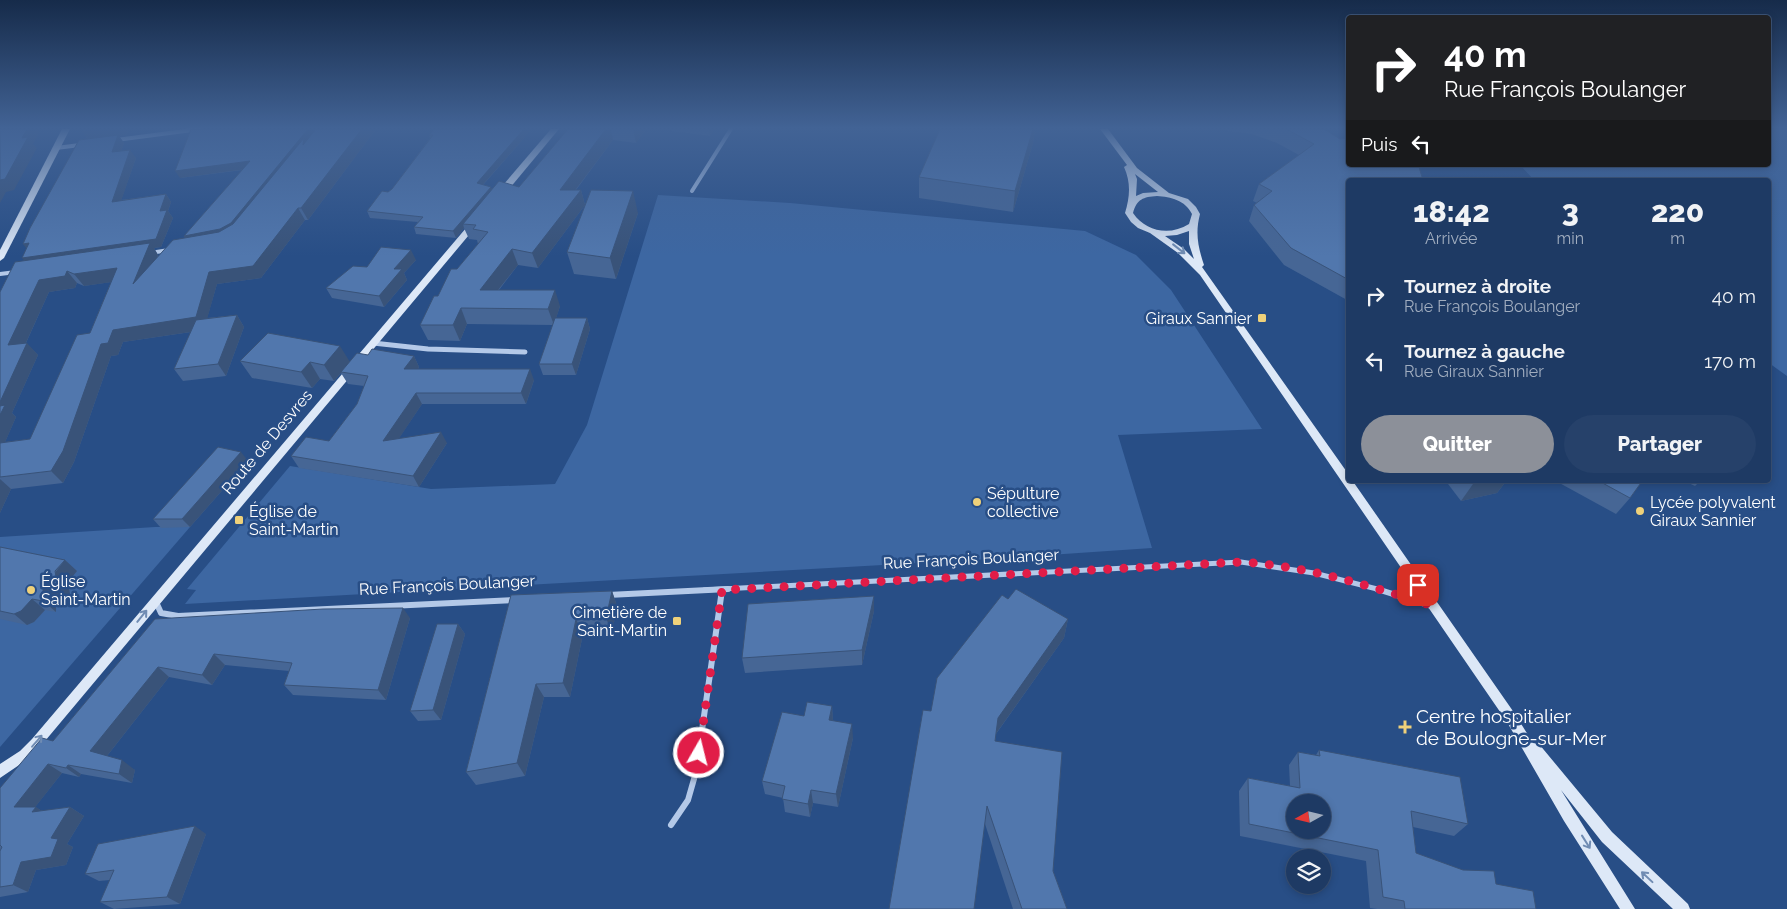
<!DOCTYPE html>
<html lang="fr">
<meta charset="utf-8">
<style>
body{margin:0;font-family:Raleway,sans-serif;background:#26416a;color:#f1f3f6;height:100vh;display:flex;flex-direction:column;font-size:19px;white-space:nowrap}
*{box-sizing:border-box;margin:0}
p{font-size:16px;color:#a1adbf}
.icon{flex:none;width:28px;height:28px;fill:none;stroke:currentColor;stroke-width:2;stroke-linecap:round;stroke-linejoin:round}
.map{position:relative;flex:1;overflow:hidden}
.sheet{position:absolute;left:1346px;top:178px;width:425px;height:305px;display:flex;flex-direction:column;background:#1e3a64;border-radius:5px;box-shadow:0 2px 8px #0003,0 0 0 1px #3c5478}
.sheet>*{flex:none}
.guide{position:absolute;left:1346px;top:15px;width:425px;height:152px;border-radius:5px;box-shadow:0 2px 8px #0003,0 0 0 1px #3c5478;background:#202124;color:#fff;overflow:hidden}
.needle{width:32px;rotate:262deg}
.fabs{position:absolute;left:1286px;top:794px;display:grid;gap:10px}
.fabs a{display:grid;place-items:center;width:45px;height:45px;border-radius:50%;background:#1e3a64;box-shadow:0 2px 8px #0003,0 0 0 1px #3c5478;font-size:25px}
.pin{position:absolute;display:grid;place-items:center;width:42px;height:42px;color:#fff;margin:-21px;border-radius:10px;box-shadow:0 2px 8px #0006}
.me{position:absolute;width:55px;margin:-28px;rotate:8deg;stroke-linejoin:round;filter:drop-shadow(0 0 4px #0008)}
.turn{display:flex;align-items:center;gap:18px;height:105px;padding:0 15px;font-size:22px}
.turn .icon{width:65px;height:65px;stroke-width:2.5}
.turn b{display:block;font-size:35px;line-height:42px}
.then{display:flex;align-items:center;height:48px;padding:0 15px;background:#0003;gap:10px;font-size:19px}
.eta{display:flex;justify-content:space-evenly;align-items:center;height:85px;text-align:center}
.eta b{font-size:30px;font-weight:800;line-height:35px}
.cta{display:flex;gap:10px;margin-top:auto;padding:10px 15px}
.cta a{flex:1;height:58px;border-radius:30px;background:#8c9099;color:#fff;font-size:20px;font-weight:800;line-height:58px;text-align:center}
.cta a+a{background:#26416a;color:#f1f3f6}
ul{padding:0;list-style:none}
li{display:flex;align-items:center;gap:15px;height:65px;padding:0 15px}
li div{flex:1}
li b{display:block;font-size:19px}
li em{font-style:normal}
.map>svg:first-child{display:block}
.green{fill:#3d67a2}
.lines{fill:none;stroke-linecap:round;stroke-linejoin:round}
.street-far2{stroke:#b4c9e8;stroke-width:4}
.street-far1{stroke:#b4c9e8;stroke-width:5}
.street{stroke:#b4c9e8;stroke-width:6}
.secondary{fill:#dde8f7;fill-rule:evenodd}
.wall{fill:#466695;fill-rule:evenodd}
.shaded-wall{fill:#395379}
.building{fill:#5177ad;stroke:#395379;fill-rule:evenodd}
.oneway{stroke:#708cb3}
.route{stroke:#e11d48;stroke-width:9;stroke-dasharray:0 16.2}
.poi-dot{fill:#efd17a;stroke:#284e86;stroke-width:2}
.labels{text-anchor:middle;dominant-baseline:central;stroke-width:5;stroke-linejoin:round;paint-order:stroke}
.poi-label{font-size:16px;fill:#fff;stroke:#284e86;text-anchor:start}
.street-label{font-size:16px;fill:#fff;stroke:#284e86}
.near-poi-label{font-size:19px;fill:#fff;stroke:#284e86;text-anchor:start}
</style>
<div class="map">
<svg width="1787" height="909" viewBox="0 0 1787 909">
<rect width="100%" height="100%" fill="#284e86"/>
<g class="green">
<polygon points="1769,129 1787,129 1787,376 1769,363 1769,180 1534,180 1520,165 1769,165"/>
<polygon points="658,195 790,203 1085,231 1136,255 1171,290 1262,429 1118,435 1152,548 990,559 185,604 196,590 187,589 290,466 431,489 555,484 587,425"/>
<polygon points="155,527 190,527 0,747 0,537"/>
</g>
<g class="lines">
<g class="street-far2">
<polyline points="116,140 200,129"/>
<polyline points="56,148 80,145"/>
<polyline points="692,191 731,129"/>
<polyline points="150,253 169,250"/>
<polyline points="0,274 16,272"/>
</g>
<g class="street-far1">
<polyline points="373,343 428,349 525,352"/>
<polyline points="704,590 1241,562 1314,573 1381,590"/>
</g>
<g class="street">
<polyline points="1377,589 1431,606"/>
<polyline points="608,595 728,589"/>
<polyline points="156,602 161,613 178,616 515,600"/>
<polyline points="671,825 688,800 696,772 722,590"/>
</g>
<g class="secondary">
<polygon points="62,129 70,129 4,258 0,261 0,250"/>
<polygon points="551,129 559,129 504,195 498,195 498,191"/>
<path d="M1100,129H1108L1137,168L1169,193L1188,199L1196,207L1200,214C1195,233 1198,247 1204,265L1202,267L1349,475V480H1352L1515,714L1533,743L1539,744L1612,832L1688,904L1690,909H1673L1602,842L1561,790L1635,909H1620L1564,821L1507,722L1200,275L1178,253L1150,233L1138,228L1131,222L1125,213C1130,196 1131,183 1124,167L1127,165ZM1135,174L1158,192L1143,193L1136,196L1137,179ZM1157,196C1171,197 1185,200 1192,214L1189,224C1170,236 1146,232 1133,213C1137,199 1143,197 1157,196ZM1189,231V244L1194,259L1184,249L1165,236L1177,235Z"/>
<polygon points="472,221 478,221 479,223 40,747 28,759 0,778 0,764 20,751 32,739"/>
</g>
</g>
<g class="wall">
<path d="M83,129H129L126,135L119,136L124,143L121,151L136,158L121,200L166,194L171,202L168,211L173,218L161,247L154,248L158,255V257L185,238L184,236L242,170L180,178L314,131L316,129H376L308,220H305L261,278L217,284L207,318L237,315L244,327L226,376L183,381L174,369L191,332L123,342L118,355L111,356L74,462L63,483L11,489L0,513V292L25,261L87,139ZM111,282L90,333L30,439L5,442L16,417L12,413L38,355L26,343L49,292L75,288L77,283L84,286Z"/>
<polygon points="434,129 532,129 483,185 492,189 519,187 568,129 646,129 636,143 613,140 576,190 581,190 585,205 538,268 518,265 499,290 560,306 556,318 587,318 590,329 576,375 543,375 539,364 553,325 467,324 460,341 428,340 420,325 438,296 457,269 478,244 477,240 469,239 464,228 456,238 416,234 414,227 418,222 370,218 367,211 388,192 392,189 430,138 429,135"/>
<polygon points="658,129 715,129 710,136"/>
<polygon points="940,129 1035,129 1033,143 1013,212 919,198 919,177"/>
<polygon points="1215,129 1324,129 1349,180 1349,299 1347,300 1284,265 1249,221 1254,205 1257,203 1253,201 1259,184 1299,155 1277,143 1252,134"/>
<polygon points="638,213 616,279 574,274 567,252"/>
<polygon points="416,260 404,273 407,280 384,307 332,298 326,288 367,267"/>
<polygon points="368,355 414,356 419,367 418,369 534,380 526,404 422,404 399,438 447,443 419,487 299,468 291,456 329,441 357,404 364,386 348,384 341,373 334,381 320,379 312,388 252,378 240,361 350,362"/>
<polygon points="248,461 190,527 161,528 153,519"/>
<polygon points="1445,480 1507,480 1497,493 1461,501"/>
<polygon points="1554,480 1643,480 1630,498 1616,514"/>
<polygon points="1682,480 1701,480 1695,486"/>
<polygon points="0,547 65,560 77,571 68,582 70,594 56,599 56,612 45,610 34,622 27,625 0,619"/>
<polygon points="612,591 617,606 612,633 583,634 570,697 544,697 525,776 476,785 466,772 511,595"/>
<polygon points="874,596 874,611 862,665 745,673 742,658"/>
<polygon points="1008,599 1068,619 1064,638 996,734 995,741 1053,871 1067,909 1013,909 985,824 931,711"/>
<polygon points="410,618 386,700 293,695 284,685 289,671 225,665 212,685 169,677 107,756 135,770 132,783 81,774 79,777 62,773 35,807 42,811 70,807 84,816 67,844 73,847 66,865 36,870 28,892 0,897 0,788 53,741 155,619"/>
<polygon points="458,624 465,634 441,720 418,721 410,711"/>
<polygon points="832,706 833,721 853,738 838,807 813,803 810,817 785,812 783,798 765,794 762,781 804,716"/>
<polygon points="1319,750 1468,824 1454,836 1413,827 1416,853 1496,884 1536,909 1377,909 1370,908 1366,861 1240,836 1239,791 1248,778 1290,786 1289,765 1298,752 1316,755"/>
<polygon points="206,834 180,904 114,909 100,902 110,880 99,881 85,874"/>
</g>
<g class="shaded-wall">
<polygon points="27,129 41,129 33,144 37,148 14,190 6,192 0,203 0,180"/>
<polygon points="93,129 129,129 126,135 119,136 124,143 118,160 112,152 88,140 82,131"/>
<polygon points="308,129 315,129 314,133 236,230 188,243 184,236"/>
<polygon points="362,129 376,129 308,220 301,208"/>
<polygon points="524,129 532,129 479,189 477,183"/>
<polygon points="606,129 611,129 613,140 564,205 560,190"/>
<polygon points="633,129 646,129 636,143"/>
<polygon points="709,129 715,129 710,136"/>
<polygon points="1033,129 1035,129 1033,143 1013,212 1015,191"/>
<polygon points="130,150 136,158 118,210 112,202"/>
<polygon points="250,161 254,168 180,178 175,171"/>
<polygon points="491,187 494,194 463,224 464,228 456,238 453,231"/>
<polygon points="581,190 585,205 538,268 532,253"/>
<polygon points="633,191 638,213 616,279 610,258"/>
<polygon points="166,194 171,202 168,211 173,218 161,247 154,248 158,255 142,297 133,284 147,249 29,266 22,258 160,211"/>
<polygon points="298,208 305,220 261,278 217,284 204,330 123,342 118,355 111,356 74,462 63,483 51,471 101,344 113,330 209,272"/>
<polygon points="29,243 30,253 23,244"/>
<polygon points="512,249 518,265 486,305 480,290"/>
<polygon points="411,250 416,260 404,273 407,280 384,307 379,296 394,269"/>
<polygon points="117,268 126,280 84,286 74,274"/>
<polygon points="67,271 77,283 75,288 49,292 19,358 8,345 39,280"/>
<polygon points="555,290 560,306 554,325 548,309"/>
<polygon points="461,308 467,324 460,341 453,325"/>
<polygon points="237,315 244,327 226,376 218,364"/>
<polygon points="587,318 590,329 576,375 572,364"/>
<polygon points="27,343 38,355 12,413 16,417 0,454 0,402"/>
<polygon points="340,346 350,362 334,381 324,365"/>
<polygon points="414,356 419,367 410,381 404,369"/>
<polygon points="310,362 320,379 312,388 301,372"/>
<polygon points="530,369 534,380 526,404 521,393"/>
<polygon points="416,393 422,404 390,452 383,441"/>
<polygon points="441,432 447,443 419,487 413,476"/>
<polygon points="241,452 248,461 190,527 182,519"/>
<polygon points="0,479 11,489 0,513"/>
<polygon points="1495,480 1507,480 1497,493 1461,501 1473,484"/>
<polygon points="65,560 77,571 68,582 70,594 56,599 56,612 43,601 43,588"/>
<polygon points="612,591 617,606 612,633 606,618"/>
<polygon points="874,596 874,611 862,665 862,650"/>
<polygon points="32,599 45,610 34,622 27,625 14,614"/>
<polygon points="403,608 410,618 386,700 378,690"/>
<polygon points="576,619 583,634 570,697 563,683"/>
<polygon points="1068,619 1064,638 995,735 998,718"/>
<polygon points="458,624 465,634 441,720 433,710"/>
<polygon points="214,654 225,665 212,685 202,675"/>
<polygon points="158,667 169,677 103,761 90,751"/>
<polygon points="536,684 544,697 525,776 517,763"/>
<polygon points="832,706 833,721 829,720"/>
<polygon points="852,724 853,738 838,807 836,794"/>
<polygon points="122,760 135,770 132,783 119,774"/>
<polygon points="48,764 62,773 29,815 14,807"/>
<polygon points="68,765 81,774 79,777 66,768"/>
<polygon points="811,790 813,803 810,817 808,804"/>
<polygon points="36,807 50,816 32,812"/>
<polygon points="70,807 84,816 67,844 73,847 66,865 36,870 28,892 13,885 21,862 51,838"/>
<polygon points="195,826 206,834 180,904 167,897"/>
</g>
<g class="building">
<polygon points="0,129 27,129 22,138 28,137 5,179 0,180"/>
<polygon points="191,129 308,129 231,223 220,229 184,236 250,161 175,171"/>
<polygon points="316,129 362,129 301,208 298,208 253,266 209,272 196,317 113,330 108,343 101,344 63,451 51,471 0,477 0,443 30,439 77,335 90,333 117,268 74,274 67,271 65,276 39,280 8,345 27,343 0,402 0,292 15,262 150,243 133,284 173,240 219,232 233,224 304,138 303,145"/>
<polygon points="434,129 524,129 477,183 491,187 453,231 414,227 423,217 367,211 382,191 388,192 392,189 433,135 429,135"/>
<polygon points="568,129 606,129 560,190 581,190 532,253 512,249 480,290 555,290 548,309 461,308 453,325 420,325 434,296 438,296 451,269 457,269 488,232 473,229 476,225 463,224 499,181 519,187"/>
<polygon points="940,129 1033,129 1015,191 919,177"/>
<polygon points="1286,129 1324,129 1340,139 1349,138 1349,165 1418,165 1419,167 1422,177 1423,180 1349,180 1349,280 1291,248 1254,205 1272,191 1259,184 1314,144"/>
<polygon points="118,135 112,152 130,150 112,202 166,194 160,211 167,210 156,239 22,258 29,243 23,244 30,228 79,140"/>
<polygon points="591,190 633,191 610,258 567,252"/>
<polygon points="381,247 411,250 394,269 402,269 379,296 326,288 353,266 367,267"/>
<polygon points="237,315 218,364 174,369 196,320"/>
<polygon points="555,318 587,318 572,364 539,364"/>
<polygon points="268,333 340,346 324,365 310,362 301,372 240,361"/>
<polygon points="372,349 414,356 404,369 530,369 521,393 416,393 383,441 441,432 413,476 291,456 306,437 329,441 357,404 368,376 341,372 357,353 368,355"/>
<polygon points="5,405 0,415 0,406"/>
<polygon points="218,447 241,452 182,519 153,519"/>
<polygon points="1469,480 1495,480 1473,484"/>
<polygon points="1597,480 1643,480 1630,498"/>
<polygon points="0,547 65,560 55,571 57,583 43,588 43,601 32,599 21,611 14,614 0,611"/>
<polygon points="1016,589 1068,619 998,718 995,741 1062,752 1053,871 1067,909 1022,909 987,806 974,909 889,909 923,710 931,711 937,678 1002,595 1008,599"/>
<polygon points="612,591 606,618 576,619 563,683 536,684 517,763 466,772 511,595"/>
<polygon points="874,596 862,650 742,658 748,604"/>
<polygon points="403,608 378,690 284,685 292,663 214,654 202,675 158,667 90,751 122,760 119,774 68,765 66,768 48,764 14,807 36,807 32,812 70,807 51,838 58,839 51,857 21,862 13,885 0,887 0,851 2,847 0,845 0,788 42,738 53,741 155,619 323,609"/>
<polygon points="437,624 458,624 433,710 410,711"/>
<polygon points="807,702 832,706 829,720 852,724 836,794 811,790 808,804 782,799 785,786 762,781 782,712 804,716"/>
<path d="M1319,750L1460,777L1468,824L1411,811L1416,853L1463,870L1494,871L1496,884L1533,891L1536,909H1405L1404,901L1383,897L1378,850L1249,824L1248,778L1300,788L1298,752L1320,756ZM1295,802H1322V830H1295Z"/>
<polygon points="195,826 167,897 100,902 114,870 85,874 98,844"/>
</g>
<defs><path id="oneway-shaft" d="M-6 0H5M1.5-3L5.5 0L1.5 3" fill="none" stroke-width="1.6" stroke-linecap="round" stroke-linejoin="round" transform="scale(1.25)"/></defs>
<g class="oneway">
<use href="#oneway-shaft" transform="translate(1179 249) rotate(38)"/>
<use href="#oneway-shaft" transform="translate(142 616) rotate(-51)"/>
<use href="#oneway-shaft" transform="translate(37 741) rotate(-49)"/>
<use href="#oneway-shaft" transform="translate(1586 842) rotate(58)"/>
<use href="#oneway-shaft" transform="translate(1647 877) rotate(-137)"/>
</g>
<linearGradient id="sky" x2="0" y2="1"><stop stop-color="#162b4a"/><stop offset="0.5" stop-color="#426395"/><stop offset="1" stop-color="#426395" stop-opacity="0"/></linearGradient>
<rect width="1787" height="256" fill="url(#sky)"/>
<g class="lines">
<path class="route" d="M699,753L722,590L1241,562C1307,566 1370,586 1433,606L1418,585"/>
</g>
<g class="poi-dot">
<rect x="1257" y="313" width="10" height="10" rx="2.5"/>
<circle cx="977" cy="502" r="5"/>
<circle cx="1640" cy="511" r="5"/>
<rect x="234" y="515" width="10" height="10" rx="2.5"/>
<circle cx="31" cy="590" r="5"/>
<rect x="672" y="616" width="10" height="10" rx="2.5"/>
<path d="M1402.5 719.5h5v5h5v5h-5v5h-5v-5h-5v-5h5z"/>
</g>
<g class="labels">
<g class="poi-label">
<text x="1252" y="318" text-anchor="end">Giraux Sannier</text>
<text x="987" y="493">Sépulture<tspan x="987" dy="18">collective</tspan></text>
<text x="1650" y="502">Lycée polyvalent<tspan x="1650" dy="18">Giraux Sannier</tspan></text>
<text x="249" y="511">Église de<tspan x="249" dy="18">Saint-Martin</tspan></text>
<text x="41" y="581">Église<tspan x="41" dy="18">Saint-Martin</tspan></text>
<text x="667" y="612" text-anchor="end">Cimetière de<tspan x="667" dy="18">Saint-Martin</tspan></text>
</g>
<g class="street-label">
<text transform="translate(267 442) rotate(-50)">Route de Desvres</text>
<text transform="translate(971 559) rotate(-3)">Rue François Boulanger</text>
<text transform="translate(447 585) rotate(-3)">Rue François Boulanger</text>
</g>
<g class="near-poi-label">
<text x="1416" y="716">Centre hospitalier<tspan x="1416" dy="22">de Boulogne-sur-Mer</tspan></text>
</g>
</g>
</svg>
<div class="fabs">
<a><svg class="needle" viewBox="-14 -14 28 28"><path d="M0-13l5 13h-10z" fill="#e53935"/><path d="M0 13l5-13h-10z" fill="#a1adbf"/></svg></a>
<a><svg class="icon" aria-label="layers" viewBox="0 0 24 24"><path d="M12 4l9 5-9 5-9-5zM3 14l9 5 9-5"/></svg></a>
</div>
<div class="pin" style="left:1418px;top:585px;background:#d93025"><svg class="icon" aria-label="arrive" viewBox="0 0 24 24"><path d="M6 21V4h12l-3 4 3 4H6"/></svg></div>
<svg class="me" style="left:699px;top:753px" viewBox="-20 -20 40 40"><circle r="17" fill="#e11d48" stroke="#fff" stroke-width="3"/><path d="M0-11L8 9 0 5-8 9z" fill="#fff"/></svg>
<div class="guide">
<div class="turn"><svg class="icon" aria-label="right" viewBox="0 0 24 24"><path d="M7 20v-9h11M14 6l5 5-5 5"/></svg><div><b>40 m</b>Rue François Boulanger</div></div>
<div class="then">Puis<svg class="icon" aria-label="left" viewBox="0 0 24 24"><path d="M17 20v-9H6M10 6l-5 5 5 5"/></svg></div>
</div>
<section class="sheet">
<div class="eta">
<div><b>18:42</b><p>Arrivée</p></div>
<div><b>3</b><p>min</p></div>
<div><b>220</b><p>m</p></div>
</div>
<ul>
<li><svg class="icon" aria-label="right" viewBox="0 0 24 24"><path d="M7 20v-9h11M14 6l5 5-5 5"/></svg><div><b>Tournez à droite</b><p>Rue François Boulanger</p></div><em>40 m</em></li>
<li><svg class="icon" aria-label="left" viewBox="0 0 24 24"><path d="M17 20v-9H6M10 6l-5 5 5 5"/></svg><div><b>Tournez à gauche</b><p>Rue Giraux Sannier</p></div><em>170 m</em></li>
</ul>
<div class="cta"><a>Quitter</a><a>Partager</a></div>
</section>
</div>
